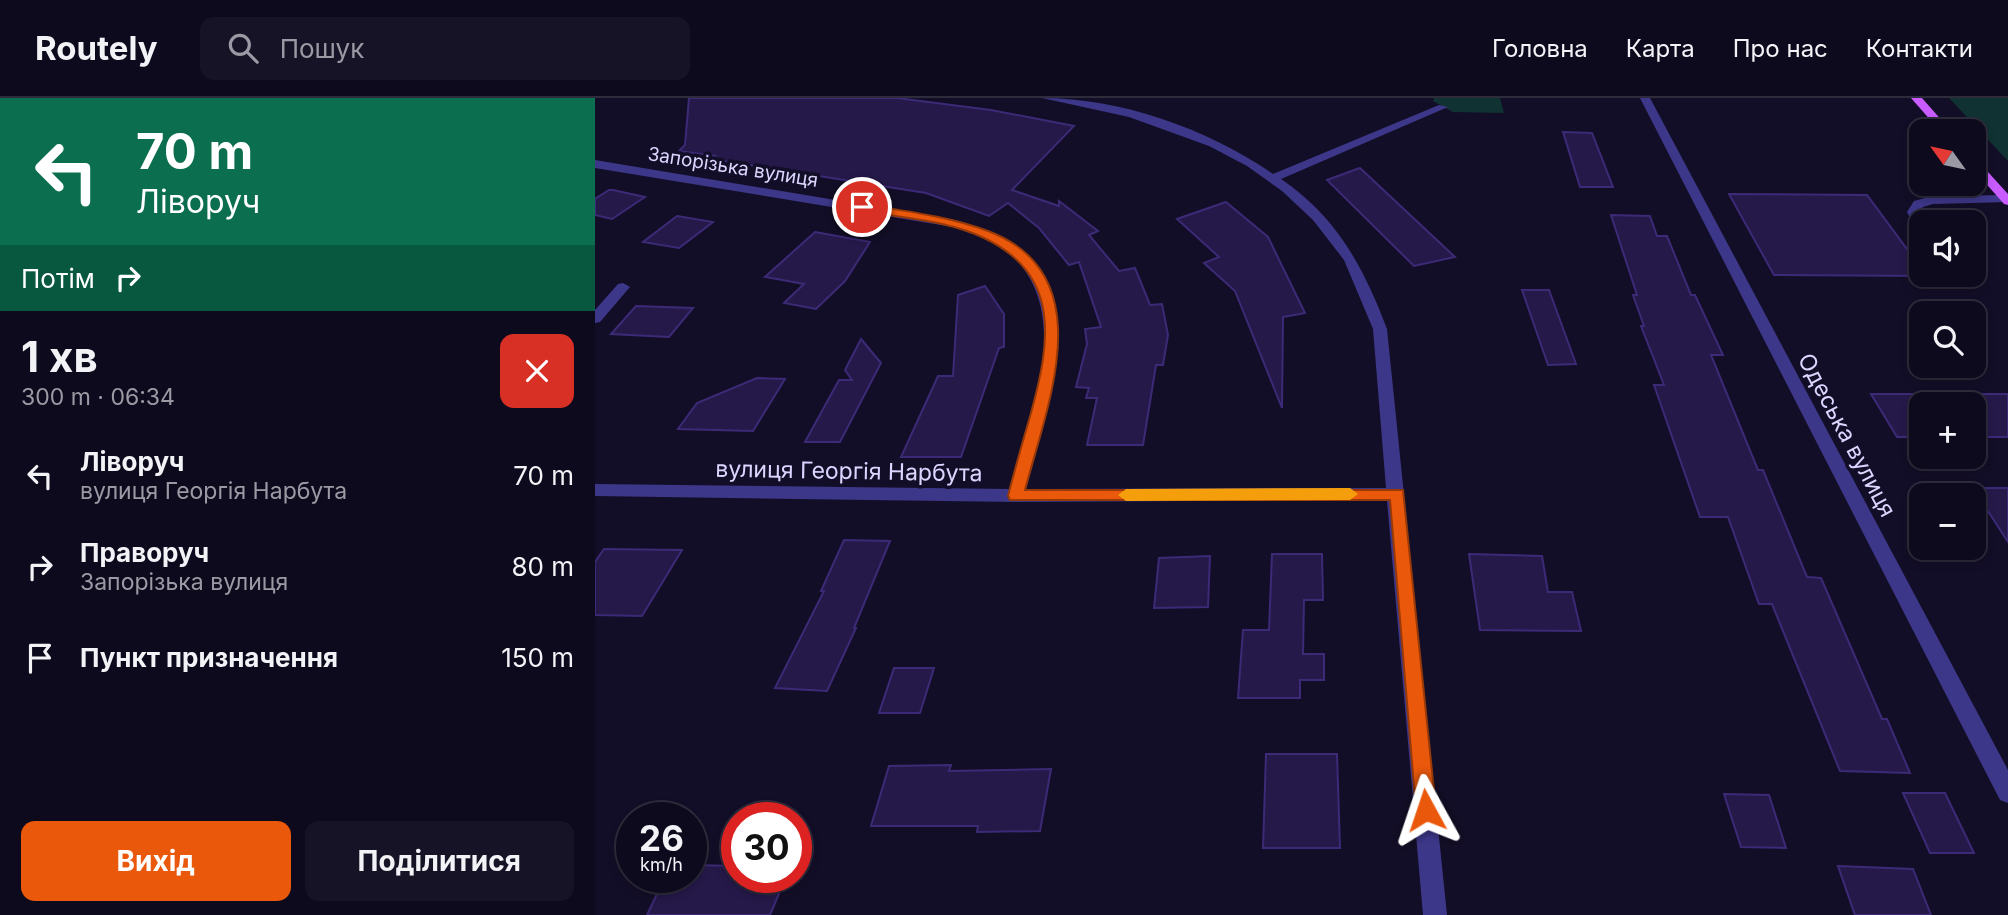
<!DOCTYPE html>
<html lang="uk">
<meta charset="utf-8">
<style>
body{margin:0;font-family:Inter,sans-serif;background:#171326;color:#f1f3f6;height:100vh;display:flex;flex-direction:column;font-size:26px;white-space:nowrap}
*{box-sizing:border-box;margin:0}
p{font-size:23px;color:#9b9aa4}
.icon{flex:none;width:38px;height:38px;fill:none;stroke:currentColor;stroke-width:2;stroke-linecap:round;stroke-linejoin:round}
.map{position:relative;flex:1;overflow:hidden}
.sheet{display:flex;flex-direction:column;background:#0e0a1d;width:595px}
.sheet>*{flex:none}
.banner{background:#0b6e4f;color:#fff;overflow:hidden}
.needle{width:46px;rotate:303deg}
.buttons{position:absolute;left:1314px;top:21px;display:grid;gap:14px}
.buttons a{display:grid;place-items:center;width:77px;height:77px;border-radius:14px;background:#0e0a1d;box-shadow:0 4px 10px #0003,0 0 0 2px #2e2b3b;font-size:35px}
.speed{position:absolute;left:21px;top:704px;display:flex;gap:14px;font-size:35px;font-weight:700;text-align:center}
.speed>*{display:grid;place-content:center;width:91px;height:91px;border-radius:50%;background:#0e0a1d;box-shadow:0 4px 10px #0003,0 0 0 2px #2e2b3b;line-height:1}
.speed small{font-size:18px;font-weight:400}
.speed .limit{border:10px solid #d22;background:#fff;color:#111}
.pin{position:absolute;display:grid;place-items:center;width:60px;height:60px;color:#fff;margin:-30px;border:4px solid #fff;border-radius:50%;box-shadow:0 2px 7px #0007}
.me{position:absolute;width:77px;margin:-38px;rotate:355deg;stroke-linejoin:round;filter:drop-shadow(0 0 5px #0008)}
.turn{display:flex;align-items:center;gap:24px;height:147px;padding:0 21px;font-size:32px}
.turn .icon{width:91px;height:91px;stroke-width:2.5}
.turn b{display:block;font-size:49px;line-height:60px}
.then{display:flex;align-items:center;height:66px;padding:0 21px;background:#0003;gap:14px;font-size:26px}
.round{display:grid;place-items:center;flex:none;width:74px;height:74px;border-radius:14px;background:#171326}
.summary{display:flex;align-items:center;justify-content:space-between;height:119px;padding:0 21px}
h1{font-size:42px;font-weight:700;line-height:52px}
.action{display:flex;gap:14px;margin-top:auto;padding:14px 21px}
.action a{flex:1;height:80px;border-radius:14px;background:#ea580c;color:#fff;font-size:28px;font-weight:700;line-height:80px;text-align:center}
.action a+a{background:#171326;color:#f1f3f6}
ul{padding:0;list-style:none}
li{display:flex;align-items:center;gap:21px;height:91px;padding:0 21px}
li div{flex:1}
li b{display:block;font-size:26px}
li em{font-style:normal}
header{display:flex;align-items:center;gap:42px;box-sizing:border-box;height:98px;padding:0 35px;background:#0e0a1d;border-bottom:2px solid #2e2b3b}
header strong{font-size:33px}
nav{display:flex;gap:38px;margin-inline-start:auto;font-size:24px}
.search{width:490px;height:63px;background:#171326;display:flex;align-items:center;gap:18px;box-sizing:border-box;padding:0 24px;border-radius:14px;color:#9b9aa4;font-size:26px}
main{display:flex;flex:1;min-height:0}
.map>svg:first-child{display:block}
.green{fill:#113232}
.building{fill:#251949;stroke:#3c2a77;stroke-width:2}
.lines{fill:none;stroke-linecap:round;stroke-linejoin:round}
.path{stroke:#29bfbb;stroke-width:2.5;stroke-dasharray:2.5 3.5;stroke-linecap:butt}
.minor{fill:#3d3789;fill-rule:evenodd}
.major{fill:#c85cff;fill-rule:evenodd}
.route{fill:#ea580c;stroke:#983908;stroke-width:2}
.slow{fill:#f59e0b}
.labels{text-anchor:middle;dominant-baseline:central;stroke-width:7;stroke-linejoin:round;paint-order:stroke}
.far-street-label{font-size:19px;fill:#dbd5ff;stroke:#130e27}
.street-label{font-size:23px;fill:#dbd5ff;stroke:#130e27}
</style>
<header>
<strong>Routely</strong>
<div class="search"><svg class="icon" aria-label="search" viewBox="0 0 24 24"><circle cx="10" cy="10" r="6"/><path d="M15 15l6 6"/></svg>Пошук</div>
<nav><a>Головна</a><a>Карта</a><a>Про нас</a><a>Контакти</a></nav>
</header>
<main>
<section class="sheet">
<div class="banner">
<div class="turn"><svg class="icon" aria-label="left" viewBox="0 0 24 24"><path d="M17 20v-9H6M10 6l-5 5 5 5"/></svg><div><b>70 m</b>Ліворуч</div></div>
<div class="then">Потім<svg class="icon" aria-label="right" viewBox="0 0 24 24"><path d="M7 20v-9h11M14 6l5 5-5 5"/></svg></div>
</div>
<div class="summary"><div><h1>1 хв</h1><p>300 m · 06:34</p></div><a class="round" style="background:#d93025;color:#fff"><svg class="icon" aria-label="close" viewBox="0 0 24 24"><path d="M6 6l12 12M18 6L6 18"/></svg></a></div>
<ul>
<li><svg class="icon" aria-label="left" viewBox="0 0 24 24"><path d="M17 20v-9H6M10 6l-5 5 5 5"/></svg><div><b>Ліворуч</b><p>вулиця Георгія Нарбута</p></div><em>70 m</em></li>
<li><svg class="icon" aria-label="right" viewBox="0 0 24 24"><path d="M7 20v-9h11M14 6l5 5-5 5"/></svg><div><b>Праворуч</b><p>Запорізька вулиця</p></div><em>80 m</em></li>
<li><svg class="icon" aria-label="arrive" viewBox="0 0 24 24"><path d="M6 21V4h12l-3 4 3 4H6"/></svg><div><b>Пункт призначення</b></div><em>150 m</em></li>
</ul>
<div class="action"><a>Вихід</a><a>Поділитися</a></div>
</section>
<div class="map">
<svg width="1413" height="817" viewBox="0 0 1413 817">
<rect width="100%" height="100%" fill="#130e27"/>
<g class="green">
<polygon points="839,0 905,0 909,15 858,14 838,3"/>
<polygon points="1354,0 1413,0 1413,63"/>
</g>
<g class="building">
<polygon points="94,0 302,0 396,12 479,28 417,92 464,108 464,103 503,133 494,137 524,173 540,170 555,207 567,206 573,237 568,267 561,267 548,347 492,347 502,300 491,300 494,290 481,289 492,246 490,231 506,229 484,164 474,167 444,130 413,105 394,118 331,95 116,61 120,58 84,53 90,47"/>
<polygon points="968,34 997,35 1018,89 985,89"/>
<polygon points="765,70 860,159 819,168 732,82"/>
<polygon points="14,92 18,92 50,99 17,121 0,117 0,101"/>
<polygon points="1134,96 1272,97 1326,170 1326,177 1332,178 1179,177"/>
<polygon points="631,104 673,139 710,215 688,219 687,310 640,193 609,165 624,159 582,121"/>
<polygon points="1016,117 1055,118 1062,138 1072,138 1096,197 1100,197 1128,257 1116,257 1163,372 1168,372 1212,479 1226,480 1287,621 1292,621 1315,675 1245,673 1177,506 1164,506 1133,419 1105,419 1059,287 1069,287 1046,228 1049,228 1038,197 1042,197"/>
<polygon points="82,118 118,124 84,150 48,144"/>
<polygon points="220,134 275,144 250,183 221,211 189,205 209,186 170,179"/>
<polygon points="390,188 409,216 409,249 404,250 366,359 306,359 343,278 358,278 363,197"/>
<polygon points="927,192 954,192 981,266 953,267"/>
<polygon points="41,208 98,210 74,239 16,236"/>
<polygon points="266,241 286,265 245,344 210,344 244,282 257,282 250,272"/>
<polygon points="162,280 190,281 158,333 83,331 102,305"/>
<polygon points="1276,296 1326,296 1326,339 1302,339"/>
<rect x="1379" y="296" width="34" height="43"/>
<polygon points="1378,390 1413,390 1413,444"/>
<polygon points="249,442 295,443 259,530 261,530 232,593 180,590 229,493 226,493"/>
<polygon points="9,451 87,452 47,518 0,517 0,464"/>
<polygon points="677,456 727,456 728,502 709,502 708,556 729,556 729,582 705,582 705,600 643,600 648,532 674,532"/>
<polygon points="874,456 947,458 953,494 977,494 986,533 885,532"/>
<polygon points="615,458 613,509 559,510 564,460"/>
<polygon points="299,570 339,570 325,615 284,615"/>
<polygon points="671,656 742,656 745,750 668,750"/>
<polygon points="356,667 354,673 456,671 445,733 382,734 383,728 276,728 294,668"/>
<polygon points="1308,695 1350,695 1379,755 1335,755"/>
<polygon points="1129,696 1174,697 1191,750 1146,749"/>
<polygon points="96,767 142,768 142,779 191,779 175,817 52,817 70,779 96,779"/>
<polygon points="1243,768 1318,771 1336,817 1260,817"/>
</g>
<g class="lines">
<polyline class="path" points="1379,37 1389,47"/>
<g class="minor">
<path d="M447,0C526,0 613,31 678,76L844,7L853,9L686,81C742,119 769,170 792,231L852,817H828L792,402L421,404L0,398V386L414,391C435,320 482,212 412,153C396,141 376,136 358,129L0,70V62L360,122C508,161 461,283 431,391L791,390L778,231L749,162L718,122L687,93L652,68L614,48L534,19Z"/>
<polygon points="1045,0 1055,0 1413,672 1413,705 1405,702"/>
<polygon points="1337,98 1412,97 1413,104 1338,106 1328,109 1324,114 1330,124 1326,124 1326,133 1321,132 1312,114 1319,103"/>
<polygon points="28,185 35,189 5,224 0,225 0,212 23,186"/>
</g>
<g class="major">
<polygon points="1316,0 1327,0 1356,33 1345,33"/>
<polygon points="1379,61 1383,63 1413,96 1413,107 1409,106 1379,72"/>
</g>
</g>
<path class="route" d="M267,106C309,113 353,118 393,133C508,176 452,307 430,392H808L841,712L838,719L831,722L824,719L821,712L795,402H415L413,398C420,370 428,343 436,315C455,245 467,177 389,140C350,121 304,121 263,111V107Z"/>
<polygon class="slow" points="755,390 763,396 755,402 531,403 523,397 531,391"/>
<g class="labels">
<g class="far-street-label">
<text transform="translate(138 69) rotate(9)">Запорізька вулиця</text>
</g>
<g class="street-label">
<text transform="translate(1252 337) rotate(62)">Одеська вулиця</text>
<text transform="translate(254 373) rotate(1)">вулиця Георгія Нарбута</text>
</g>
</g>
</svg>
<div class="buttons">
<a><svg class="needle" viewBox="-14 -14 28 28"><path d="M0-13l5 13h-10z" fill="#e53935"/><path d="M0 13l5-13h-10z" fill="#9b9aa4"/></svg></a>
<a><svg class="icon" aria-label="sound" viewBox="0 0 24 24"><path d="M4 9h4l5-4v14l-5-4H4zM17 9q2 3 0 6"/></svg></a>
<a><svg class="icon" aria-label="search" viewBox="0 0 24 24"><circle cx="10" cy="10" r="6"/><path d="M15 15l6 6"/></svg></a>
<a>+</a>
<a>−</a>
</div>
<div class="speed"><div>26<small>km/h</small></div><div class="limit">30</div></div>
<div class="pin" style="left:267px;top:109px;background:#d93025"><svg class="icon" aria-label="arrive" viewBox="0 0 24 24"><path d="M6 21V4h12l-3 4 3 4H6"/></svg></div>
<svg class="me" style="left:831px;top:712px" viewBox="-20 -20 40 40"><path d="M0-17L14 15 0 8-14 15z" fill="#ea580c" stroke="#fff" stroke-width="4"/></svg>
</div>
</main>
